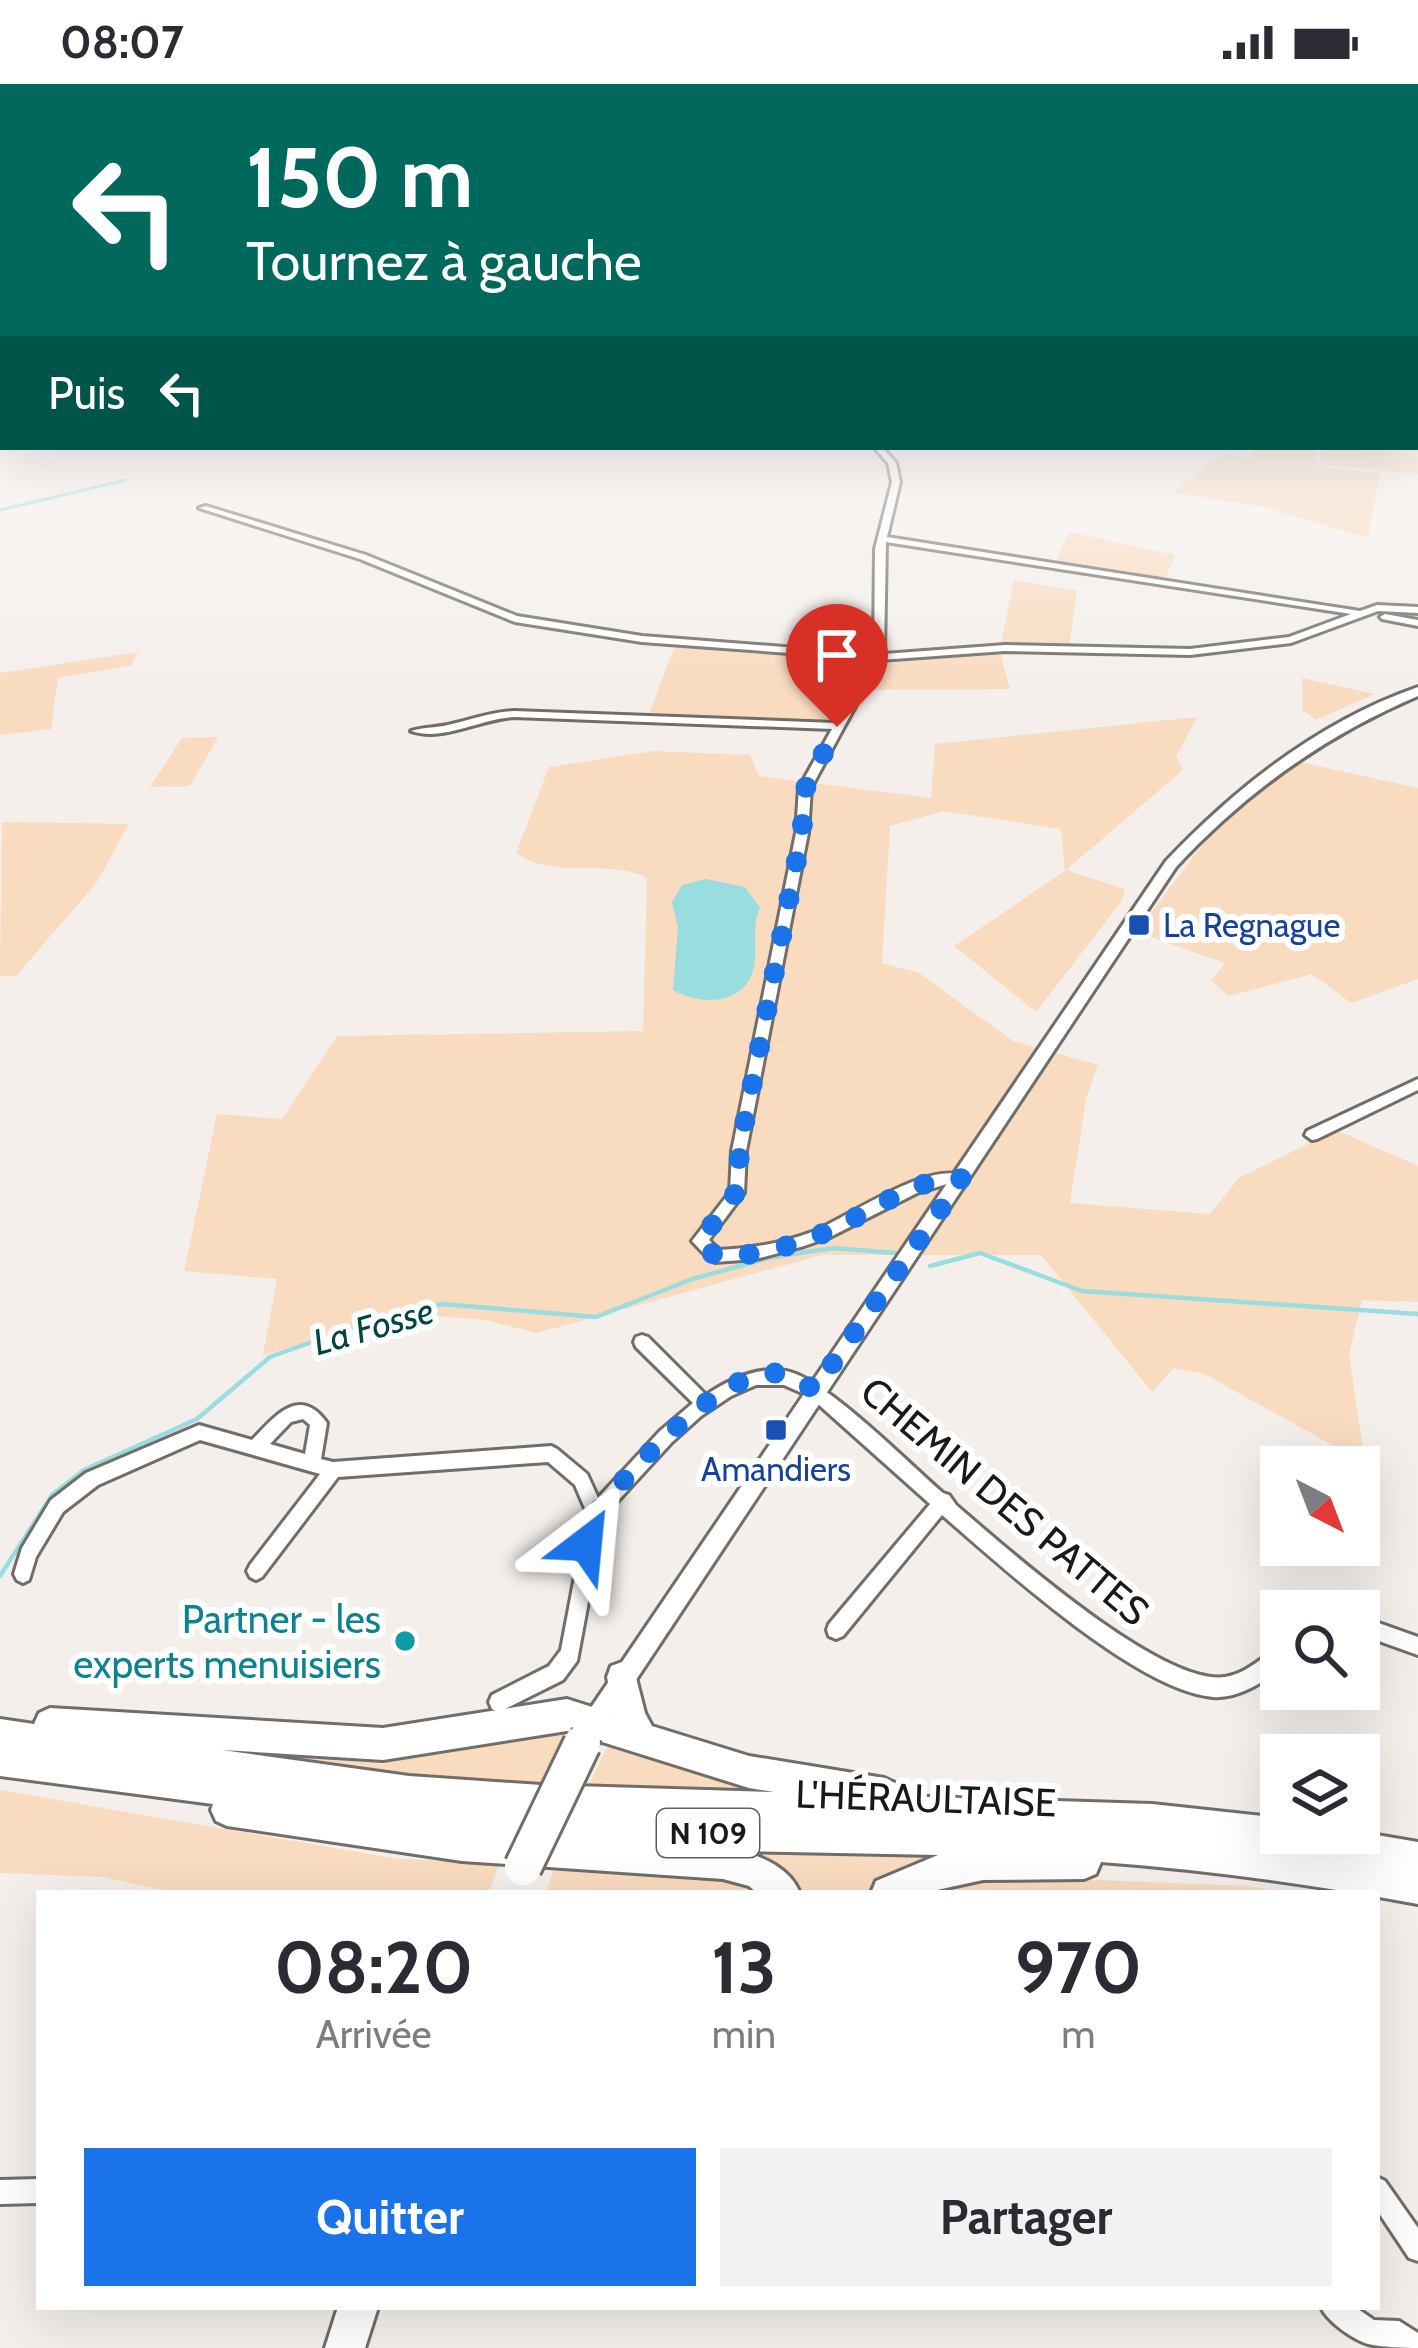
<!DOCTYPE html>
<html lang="fr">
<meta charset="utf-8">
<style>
body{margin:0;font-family:Cabin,sans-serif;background:#f2f2f3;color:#2b2b33;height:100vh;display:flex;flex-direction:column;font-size:45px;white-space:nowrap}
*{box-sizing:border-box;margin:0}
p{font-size:39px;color:#7c7c81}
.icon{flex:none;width:66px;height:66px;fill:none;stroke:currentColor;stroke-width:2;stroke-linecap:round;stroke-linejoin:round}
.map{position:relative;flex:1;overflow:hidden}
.panel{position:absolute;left:36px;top:1806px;width:1344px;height:420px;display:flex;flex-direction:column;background:#fff;border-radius:0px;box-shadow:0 12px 48px #0002}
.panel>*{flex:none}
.guide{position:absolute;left:0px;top:0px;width:1419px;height:366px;box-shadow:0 12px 48px #0002;background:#00695c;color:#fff;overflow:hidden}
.needle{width:78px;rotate:138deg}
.fabs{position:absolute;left:1260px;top:1362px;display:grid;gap:24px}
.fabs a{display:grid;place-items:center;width:120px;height:120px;border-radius:0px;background:#fff;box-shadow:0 12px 48px #0002;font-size:60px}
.pin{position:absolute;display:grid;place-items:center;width:102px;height:102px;color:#fff;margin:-123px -51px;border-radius:50% 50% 50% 0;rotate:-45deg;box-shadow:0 0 12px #0007}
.pin .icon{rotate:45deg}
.me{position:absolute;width:132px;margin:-66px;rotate:29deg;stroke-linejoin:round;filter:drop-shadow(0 0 9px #0008)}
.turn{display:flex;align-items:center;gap:42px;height:252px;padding:0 48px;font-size:54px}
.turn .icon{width:156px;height:156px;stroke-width:2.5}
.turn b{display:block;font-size:84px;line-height:102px}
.then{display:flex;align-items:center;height:114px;padding:0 48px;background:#0003;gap:24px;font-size:45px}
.eta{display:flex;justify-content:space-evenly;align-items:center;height:204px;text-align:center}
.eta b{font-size:72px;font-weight:700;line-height:84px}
.primary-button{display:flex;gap:24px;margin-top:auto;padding:24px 48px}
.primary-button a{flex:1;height:138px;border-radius:0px;background:#1a73e8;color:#fff;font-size:48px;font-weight:700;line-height:138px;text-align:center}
.primary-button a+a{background:#f2f2f3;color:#2b2b33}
.status{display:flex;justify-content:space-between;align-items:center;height:84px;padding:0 60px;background:#fff;direction:ltr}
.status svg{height:33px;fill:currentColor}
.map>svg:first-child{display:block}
.green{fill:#f9dbbf}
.water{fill:#99ddde}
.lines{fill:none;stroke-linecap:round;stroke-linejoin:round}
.stream-far1{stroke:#99ddde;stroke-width:3}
.stream{stroke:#99ddde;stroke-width:4.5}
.minor-casing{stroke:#716d69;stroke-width:6}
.tertiary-casing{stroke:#716d69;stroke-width:6}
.primary-casing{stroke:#716d69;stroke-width:6}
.trunk-casing{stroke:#716d69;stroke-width:6}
.minor{fill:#fff;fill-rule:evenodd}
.tertiary{fill:#fff;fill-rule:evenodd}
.primary{fill:#fff;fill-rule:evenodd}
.trunk{fill:#fff;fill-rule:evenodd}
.primary-bridge-far1-casing{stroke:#716d69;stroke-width:34;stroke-linecap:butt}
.primary-bridge-casing{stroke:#716d69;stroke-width:42;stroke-linecap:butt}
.primary-bridge-far1{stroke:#fff;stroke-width:28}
.primary-bridge{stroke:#fff;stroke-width:36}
.route{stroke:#1a73e8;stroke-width:21;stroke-dasharray:0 37.8}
.transit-dot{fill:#1a4fb4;stroke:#fff;stroke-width:4.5}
.culture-dot{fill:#0f9aa8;stroke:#fff;stroke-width:4.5}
.labels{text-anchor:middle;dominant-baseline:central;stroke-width:12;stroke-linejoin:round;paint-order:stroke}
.shield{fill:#fff;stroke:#5f5e5d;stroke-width:3}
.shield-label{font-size:30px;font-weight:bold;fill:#1b1918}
.transit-label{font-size:33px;fill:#164399;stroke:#fff;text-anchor:start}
.water-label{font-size:36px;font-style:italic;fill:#024345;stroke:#fff}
.near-street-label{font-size:39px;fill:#1b1918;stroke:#fff}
.near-culture-label{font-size:39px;fill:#0d838f;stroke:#fff;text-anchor:end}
</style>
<div class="status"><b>08:07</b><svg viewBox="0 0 49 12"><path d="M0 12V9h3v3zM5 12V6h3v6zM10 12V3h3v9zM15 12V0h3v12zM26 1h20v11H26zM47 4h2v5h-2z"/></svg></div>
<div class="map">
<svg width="1418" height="2264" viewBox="0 0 1418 2264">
<rect width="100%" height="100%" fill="#f4efeb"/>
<g class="green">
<polygon points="1418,345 1418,390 1321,380 1320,363 1416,363"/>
<polygon points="1255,363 1314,363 1316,383 1380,389 1368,454 1259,422 1172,409 1224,370 1252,374"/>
<polygon points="1069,448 1175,471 1165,496 1056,478"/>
<polygon points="1014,496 1077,507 1069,564 1001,560"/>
<polygon points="675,561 882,580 1000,568 1010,605 871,606 848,643 648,633"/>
<polygon points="138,568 130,582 58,594 51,645 0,651 0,589"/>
<polygon points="1302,594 1375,610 1316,636 1303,627"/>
<path d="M1197,633L1176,673L1183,686L1066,786L1125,805L1121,818L1036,928L954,862L1065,787L1061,745L944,727L890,742L882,879L919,889L1013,957L1098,981L1086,1015L1070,1119L1210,1130L1239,1094L1336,1046L1418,1082V1218L1362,1216L1349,1271L1365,1379L1204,1290L1174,1284L1152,1308L1041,1171H822L537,1249L485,1236L415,1230L263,1271L277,1195L184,1187L217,1030L282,1035L337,952L643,947L647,794C605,773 555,797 516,769L549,683L654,667L750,671L759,692L931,714L935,660Z"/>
<polygon points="218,653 190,702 150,703 182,654"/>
<polygon points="1295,677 1418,704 1418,895 1351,919 1312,890 1229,912 1211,897 1225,879 1137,848 1208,753"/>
<polygon points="2,738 129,740 97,798 16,892 0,892"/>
<polygon points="561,1647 568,1649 567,1656 541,1701 415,1693 181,1661"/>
<polygon points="611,1656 799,1710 589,1700"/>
<polygon points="0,1706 398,1775 500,1779 488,1809 176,1809 104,1793 0,1789"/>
<polygon points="735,1766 925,1772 870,1809 791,1809"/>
<polygon points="554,1784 730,1791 760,1809 546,1809"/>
<polygon points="995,1792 1248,1802 1288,1809 927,1809"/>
</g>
<path class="water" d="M706,795L745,803L760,824C751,843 758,863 754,883C745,922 701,922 673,906L678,843L672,818L682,801Z"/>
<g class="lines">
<polyline class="stream-far1" points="0,426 126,396"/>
<g class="stream">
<polyline points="930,1182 980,1169 1082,1207 1418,1230"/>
<polyline points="0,1492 52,1411 84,1386 197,1335 270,1273 390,1230 443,1220 596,1233 692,1195 773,1173 834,1164 895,1169"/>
</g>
<defs>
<g id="minor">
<path d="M874,363H882L896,379L900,398L887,453L1360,527L1377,521L1418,523V529L1378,527L1291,559L1190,571L1005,567L880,576L811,704L808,749L746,1067L744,1109L709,1156L719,1166C750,1165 782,1159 812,1148C846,1135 937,1070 968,1095L961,1101L947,1100L917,1109L830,1153L804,1162L756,1175L715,1178L710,1176L692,1157L730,1108L732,1067L796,749L799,704L832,645L514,633C480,635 443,658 411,647C423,643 438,644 452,640C473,635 492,628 514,627L835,639L870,575L642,558L515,538L360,475L199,424L206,422L366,471L517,532L642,552L874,570L875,465L892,398L888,379ZM886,458L1351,530L1289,553L1190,565L1005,561L884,570Z"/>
<polygon points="1385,530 1418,536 1418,542 1382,535 1380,533"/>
<polygon points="1418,995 1418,1006 1317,1055 1312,1056 1305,1051 1307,1047"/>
<path d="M642,1251L648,1253L706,1311C728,1296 758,1282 786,1287C825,1294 909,1380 943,1409L949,1411L956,1421C1006,1464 1161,1602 1225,1593C1247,1590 1262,1572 1281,1563V1584C1262,1599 1238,1615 1213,1613C1137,1607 1001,1482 942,1431L843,1552L836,1555L829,1552L827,1546L829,1540L930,1420L809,1312L784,1301H756L731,1312L701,1332L672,1358L604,1432L577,1577L563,1596L499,1628L492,1625L489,1618L492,1611L549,1582L561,1566L587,1429L575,1401L548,1378L338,1393L262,1493L256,1496L250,1493L247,1487L250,1481L320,1390L200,1356L98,1401L63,1428L36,1473L29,1496L23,1499L17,1496L14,1490L22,1464L51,1416L86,1389L199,1341L252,1356C276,1331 300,1301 327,1339L321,1375L333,1378L551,1362L557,1365L587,1390L598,1414L660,1347L693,1319L636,1263L634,1258L636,1253ZM303,1335L310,1341L305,1370L270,1360L291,1338Z"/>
<polygon points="1359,1532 1418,1553 1418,1571 1359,1550"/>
<polygon points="1377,2093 1385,2097 1418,2144 1418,2177 1409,2174 1377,2126"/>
<polygon points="39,2095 39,2119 0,2120 0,2096"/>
<path d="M1321,2223H1355L1374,2236L1399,2237L1418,2249V2264C1404,2264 1381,2263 1368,2260C1352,2255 1327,2237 1321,2223Z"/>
</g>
<g id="tertiary">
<rect x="1416" y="307" width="2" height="6"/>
<path d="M1418,603V612C1324,652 1246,708 1176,783L602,1647L594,1651L586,1647L582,1639L586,1631L1166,777C1236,703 1320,637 1418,603Z"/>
</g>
<polygon id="primary" points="338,2223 378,2223 365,2264 325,2264"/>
<path id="trunk" d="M622,1578L633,1582L645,1629L652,1642L749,1672L884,1694L895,1699L899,1712L1152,1720L1281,1734V1749L1359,1748L1418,1758V1820C1316,1801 1209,1786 1101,1778L1096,1790L1084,1795L983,1796L923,1809H871L876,1797L938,1771L741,1767C766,1774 790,1785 800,1809H757L749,1802L723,1795L462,1777L227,1742L216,1737L211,1726L213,1720L0,1692V1635L34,1640L39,1629L50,1624L383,1644L567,1615L614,1630L607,1593L611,1582ZM567,1647L749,1704L774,1708L541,1701L409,1692L222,1666L383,1676Z"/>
</defs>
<use href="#minor" class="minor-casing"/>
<use href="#tertiary" class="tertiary-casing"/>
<use href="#primary" class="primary-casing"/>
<use href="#trunk" class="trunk-casing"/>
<use href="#minor" class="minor"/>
<use href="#tertiary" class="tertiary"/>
<use href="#primary" class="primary"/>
<use href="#trunk" class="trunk"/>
<defs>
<polyline id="primary-bridge-far1" points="581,1663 587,1650"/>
<polyline id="primary-bridge" points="523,1783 582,1660"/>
</defs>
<use href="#primary-bridge-far1" class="primary-bridge-far1-casing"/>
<use href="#primary-bridge" class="primary-bridge-casing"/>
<use href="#primary-bridge-far1" class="primary-bridge-far1"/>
<use href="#primary-bridge" class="primary-bridge"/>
</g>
<linearGradient id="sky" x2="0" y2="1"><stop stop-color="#88c4e4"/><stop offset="0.48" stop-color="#faf8f6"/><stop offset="1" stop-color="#faf8f6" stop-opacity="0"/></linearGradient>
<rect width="1418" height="607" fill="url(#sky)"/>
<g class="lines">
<path class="route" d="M586,1460C590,1449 592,1435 599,1426C629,1386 721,1288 772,1289C789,1289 802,1297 814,1306L962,1095C926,1087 859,1135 824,1149C792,1162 749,1174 715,1172L700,1157L740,1103L739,1067L802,749L804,707L837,643"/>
</g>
<g class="transit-dot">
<rect x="1127" y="829" width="24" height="24" rx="6"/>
<rect x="764" y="1334" width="24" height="24" rx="6"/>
</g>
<circle class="culture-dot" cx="405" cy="1557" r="12"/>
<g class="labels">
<rect class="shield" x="657" y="1725" width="102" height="48" rx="9"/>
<g class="shield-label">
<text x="708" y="1749">N 109</text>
</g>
<g class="transit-label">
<text x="1163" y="841">La Regnague</text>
<text x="776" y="1385" text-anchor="middle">Amandiers</text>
</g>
<g class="water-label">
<text transform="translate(373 1242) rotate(-16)">La Fosse</text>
</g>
<g class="near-street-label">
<text transform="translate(1005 1417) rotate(40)">CHEMIN DES PATTES</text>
<text transform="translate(926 1714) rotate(2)">L'HÉRAULTAISE</text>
</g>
<g class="near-culture-label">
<text x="381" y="1535">Partner - les<tspan x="381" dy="45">experts menuisiers</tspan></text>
</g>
</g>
</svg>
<div class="fabs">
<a><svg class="needle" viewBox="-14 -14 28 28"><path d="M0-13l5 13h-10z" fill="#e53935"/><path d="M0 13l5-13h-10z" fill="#7c7c81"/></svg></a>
<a><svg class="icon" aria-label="search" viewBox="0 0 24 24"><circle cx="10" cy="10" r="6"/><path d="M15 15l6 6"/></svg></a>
<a><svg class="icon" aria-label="layers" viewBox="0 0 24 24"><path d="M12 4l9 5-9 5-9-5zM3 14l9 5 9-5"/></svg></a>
</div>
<div class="pin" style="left:837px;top:643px;background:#d93025"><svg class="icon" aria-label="arrive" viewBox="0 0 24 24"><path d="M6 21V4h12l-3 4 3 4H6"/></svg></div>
<svg class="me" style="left:586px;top:1460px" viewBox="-20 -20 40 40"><path d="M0-17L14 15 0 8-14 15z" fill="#1a73e8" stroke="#fff" stroke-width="4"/></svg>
<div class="guide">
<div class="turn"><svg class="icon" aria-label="left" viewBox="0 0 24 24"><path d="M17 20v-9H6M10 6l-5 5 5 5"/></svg><div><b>150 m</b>Tournez à gauche</div></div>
<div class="then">Puis<svg class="icon" aria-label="left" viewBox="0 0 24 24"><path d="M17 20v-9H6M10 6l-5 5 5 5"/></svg></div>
</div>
<section class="panel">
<div class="eta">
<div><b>08:20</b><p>Arrivée</p></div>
<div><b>13</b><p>min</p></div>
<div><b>970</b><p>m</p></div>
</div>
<div class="primary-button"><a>Quitter</a><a>Partager</a></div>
</section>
</div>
